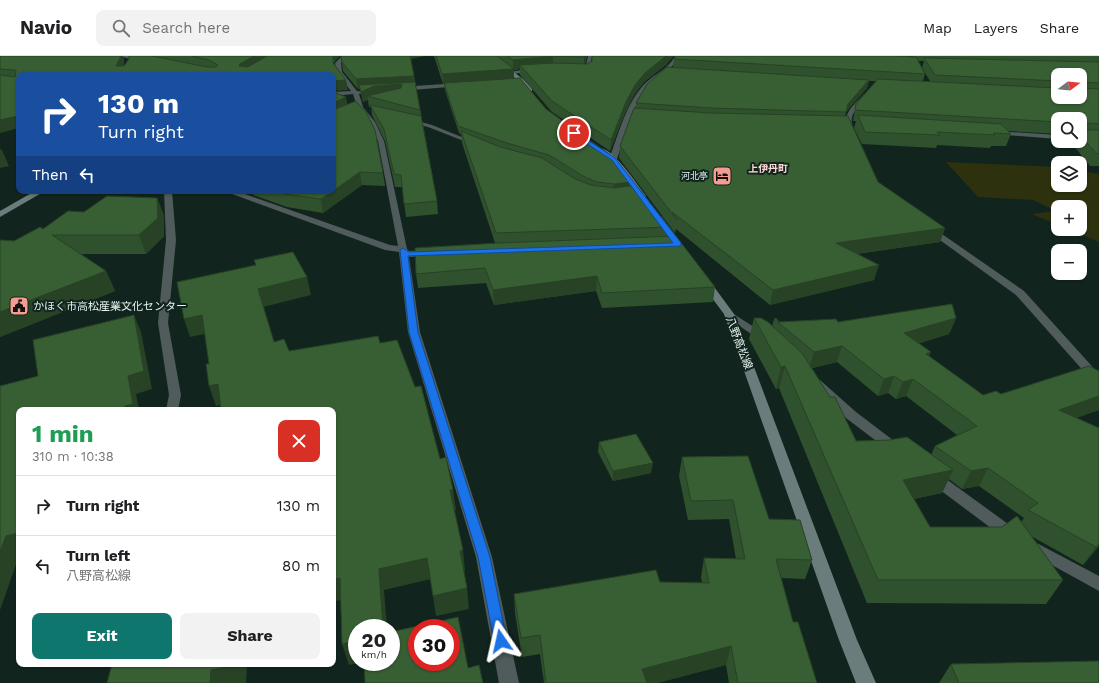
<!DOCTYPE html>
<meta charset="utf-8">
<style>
body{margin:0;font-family:"Work Sans","Noto Sans JP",sans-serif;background:#f2f2f2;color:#202124;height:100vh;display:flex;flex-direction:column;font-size:15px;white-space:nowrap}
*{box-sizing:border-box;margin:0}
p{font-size:13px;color:#757577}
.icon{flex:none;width:22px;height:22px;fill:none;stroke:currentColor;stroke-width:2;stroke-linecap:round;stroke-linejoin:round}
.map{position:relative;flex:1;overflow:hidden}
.drawer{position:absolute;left:16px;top:351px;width:320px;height:260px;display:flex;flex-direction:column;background:#fff;border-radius:8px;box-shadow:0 1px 3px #0004}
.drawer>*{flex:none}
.banner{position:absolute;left:16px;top:16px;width:320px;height:122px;border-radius:8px;box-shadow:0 1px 3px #0004;background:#1a4fa0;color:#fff;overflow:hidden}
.needle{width:26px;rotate:74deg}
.buttons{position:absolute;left:1051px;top:12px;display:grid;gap:8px}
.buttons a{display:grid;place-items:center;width:36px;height:36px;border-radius:8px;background:#fff;box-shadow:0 1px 3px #0004;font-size:20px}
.speed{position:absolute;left:348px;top:563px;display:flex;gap:8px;font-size:20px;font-weight:700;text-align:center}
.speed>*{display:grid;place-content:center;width:52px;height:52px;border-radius:50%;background:#fff;box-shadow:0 1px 3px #0004;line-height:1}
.speed small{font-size:10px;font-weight:400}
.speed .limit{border:6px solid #d22;background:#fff;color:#111}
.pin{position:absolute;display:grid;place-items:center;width:34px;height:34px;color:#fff;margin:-17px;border:2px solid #fff;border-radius:50%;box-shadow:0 1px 4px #0007}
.me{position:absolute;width:44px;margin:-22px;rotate:349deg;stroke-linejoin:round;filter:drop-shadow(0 0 3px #0008)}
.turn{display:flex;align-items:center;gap:14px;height:84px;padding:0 16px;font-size:18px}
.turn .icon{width:52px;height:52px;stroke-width:2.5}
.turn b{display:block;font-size:28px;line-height:34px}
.then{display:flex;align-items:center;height:38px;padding:0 16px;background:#0003;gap:8px;font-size:15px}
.round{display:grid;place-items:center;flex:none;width:42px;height:42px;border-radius:8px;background:#f2f2f2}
.head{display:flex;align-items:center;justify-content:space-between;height:68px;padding:0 16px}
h1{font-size:24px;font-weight:700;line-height:30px;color:#1e9e55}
.primary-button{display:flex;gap:8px;margin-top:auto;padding:8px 16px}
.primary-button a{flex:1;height:46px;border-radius:8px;background:#0f766e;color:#fff;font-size:16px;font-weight:700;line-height:46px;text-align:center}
.primary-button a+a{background:#f2f2f2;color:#202124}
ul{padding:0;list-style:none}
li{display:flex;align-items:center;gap:12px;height:60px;padding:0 16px;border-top:1px solid #e0e0e0}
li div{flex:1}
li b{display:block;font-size:15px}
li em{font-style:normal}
header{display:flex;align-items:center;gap:24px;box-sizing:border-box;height:56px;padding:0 20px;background:#fff;border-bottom:1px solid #e0e0e0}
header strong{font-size:19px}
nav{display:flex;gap:22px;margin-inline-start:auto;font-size:14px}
.search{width:280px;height:36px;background:#f2f2f2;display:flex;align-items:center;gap:10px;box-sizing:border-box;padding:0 14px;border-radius:8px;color:#757577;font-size:15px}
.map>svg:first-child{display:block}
.green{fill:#2e310d}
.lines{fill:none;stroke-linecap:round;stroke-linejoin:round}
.street{fill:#505b5b;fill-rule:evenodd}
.secondary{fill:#6b7c7d;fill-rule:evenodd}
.wall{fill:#30512d;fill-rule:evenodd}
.shaded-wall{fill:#274224}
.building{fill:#385e34;stroke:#274224;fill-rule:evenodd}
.route{fill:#1a73e8;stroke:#114b97}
.labels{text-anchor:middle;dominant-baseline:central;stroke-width:4;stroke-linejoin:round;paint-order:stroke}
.far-poi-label{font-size:9px;fill:#e6f3ee;stroke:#11251e;text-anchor:end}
.far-neighbourhood-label{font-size:10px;font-weight:bold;fill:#fedad5;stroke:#11251e}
.poi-label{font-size:11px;fill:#e6f3ee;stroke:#11251e;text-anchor:start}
.street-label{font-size:11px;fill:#e6f3ee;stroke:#11251e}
</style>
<header>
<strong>Navio</strong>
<div class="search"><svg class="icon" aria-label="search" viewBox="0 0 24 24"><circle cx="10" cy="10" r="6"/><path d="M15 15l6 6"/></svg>Search here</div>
<nav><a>Map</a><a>Layers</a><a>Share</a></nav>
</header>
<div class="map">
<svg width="1099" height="627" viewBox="0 0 1099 627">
<rect width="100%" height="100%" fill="#11251e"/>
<polygon class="green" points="946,106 1058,111 1058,129 1080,129 1080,115 1099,118 1099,186 1068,173 1080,173 1080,151 1058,151 1058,169 1032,158 1056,155 1033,144 978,141"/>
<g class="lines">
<g class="street">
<polygon points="119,0 129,0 149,5 146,7"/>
<polygon points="342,0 347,0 341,7 342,16 357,35 365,36 359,38 363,51 375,66 384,85 407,193 409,195 431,194 436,197 431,200 409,201 420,276 492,501 519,627 499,627 476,501 408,276 399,196 385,194 224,135 236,135 390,189 398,190 378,85 369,66 357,51 353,38 333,40 333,36 351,35 336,16 335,7"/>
<polygon points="588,0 592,0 589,15 576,16 576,14 585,13"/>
<path d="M675,0H679C672,16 655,20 645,34C631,54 625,81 617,103L610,105L609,103C618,80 625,51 641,32C651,19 667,15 675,0Z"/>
<polygon points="536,12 538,15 511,18 508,16"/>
<polygon points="459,27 461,30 400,35 397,33 400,31"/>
<path d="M864,38L869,39C857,54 846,57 855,77L850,78C839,60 852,51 864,38Z"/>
<polygon points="407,62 432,69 479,88 474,89 428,71 405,65 405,63"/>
<polygon points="995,75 1058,79 1058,83 993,78 992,77"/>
<polygon points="164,135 172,135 176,184 168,267 181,339 178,354 166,354 169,339 158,267 166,184"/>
<polygon points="929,169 1024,235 1099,318 1099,329 1095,328 1016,239 926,174 926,170"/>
<polygon points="729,255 768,280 770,282 768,284 760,284 725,260 724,258"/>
<polygon points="816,323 820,324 856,356 902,391 904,394 902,397 892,397 846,362 812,330 810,327 812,324"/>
<polygon points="933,416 938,417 1019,476 1021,480 1019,484 1013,486 1007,484 928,425 926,421 928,417"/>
<polygon points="1029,483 1099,520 1099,535 1023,493 1021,489 1023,485"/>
</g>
<g class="secondary">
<polygon points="488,0 493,0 524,24 532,33 532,35 528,35 520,26"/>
<path d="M597,92C612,89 637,129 646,140V144H640L610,105L597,94Z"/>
<polygon points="35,135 45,135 0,161 0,155"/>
<polygon points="659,160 662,161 684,191 684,195 678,195 655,163"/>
<polygon points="705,223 709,224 734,258 857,584 876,627 856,627 839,584 724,258 700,226"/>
</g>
</g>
<g class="wall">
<polygon points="0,0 124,3 124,10 129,3 129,0 340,0 334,6 334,8 348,34 19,19 0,77"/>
<polygon points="341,0 424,0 411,3 437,145 438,158 406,161 402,131 395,131 385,85 372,59 371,51 369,51 368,44 363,46 360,33 358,33 343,15"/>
<polygon points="434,0 587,0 585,8 667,8 644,26 634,39 625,57 610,95 552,56 520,19 520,13 514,14 514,22 546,53 631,126 631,129 669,171 668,180 715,231 713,246 602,252 596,235 494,249 486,227 418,232 416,218 495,187 462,87 461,78 459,77 445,34 444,28 443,28"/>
<path d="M676,0H910L909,1H913L912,0H1099V110H1090L1070,85H1080V63H1058V78L1008,75L1011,78L1006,90H991L990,92L937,89L936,92L862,88L854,72L856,65H853L856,48L876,25H869L867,32L846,56L845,60L878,126L945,172L940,186L857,198L874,224L770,249L676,173L675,177L619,102L620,90L636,52V47L673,11L674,3ZM918,5H924L922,12L930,25H923L925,18ZM1058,19L1080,41H1058Z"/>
<polygon points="347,48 383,117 385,130 362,129 323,157 287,151 253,139 252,135 333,135"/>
<polygon points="157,142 164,160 164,180 146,198 81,198 106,215 115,235 0,281 0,184 14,185 43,173"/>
<path d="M754,262L772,271L774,263L779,266H838L956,262L949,278L919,287L929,300L983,339L1001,338L1099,315V354L1076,362L1099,372V490L1083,509L1031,480L1063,524L1046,548L867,547L779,332L776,333L749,283ZM837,306L878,340L888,337L896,343L906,340L957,379L935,390L931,399L856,385L812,312ZM949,423L962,433L979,430L1024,462L1021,466L1002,471H930L914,443L942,437Z"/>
<polygon points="599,386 651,417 613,425 598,396"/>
<polygon points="682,401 769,463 812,504 805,523 781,522 793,566 817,627 729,627 726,609 657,627 544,627 540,598 522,601 515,557 514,538 660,526 702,527 701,521 704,502 736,503 729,463 688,464 679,420"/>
<polygon points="951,608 1099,627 939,627"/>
</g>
<g class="shaded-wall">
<polygon points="121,0 123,0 124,3 124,11 116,10"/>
<polygon points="254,0 272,0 242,19 239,10 240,8"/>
<polygon points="333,0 340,0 334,6 335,16"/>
<polygon points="410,0 424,0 410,3"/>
<polygon points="553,0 553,10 520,9 520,13 514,14 514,23 443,28 442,18 513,13 513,4"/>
<polygon points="584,0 587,0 584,10"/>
<polygon points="666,0 674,0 667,8 644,26 634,39 625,57 610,95 611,84 626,46 635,29 645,17"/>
<polygon points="414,20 415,30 403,38 367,40 368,44 363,46 361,36 359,29 360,33 358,33 356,23"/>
<polygon points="346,24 348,34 333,35 333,25"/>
<polygon points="869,24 867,32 846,56 848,48"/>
<polygon points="346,41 348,52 333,58 333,47"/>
<polygon points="19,60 19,72 0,77 0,64"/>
<polygon points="0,93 2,94 9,110 0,112"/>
<polygon points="360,116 362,129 323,157 321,143"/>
<polygon points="631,126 630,135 613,137 614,128"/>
<polygon points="157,142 164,160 164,180 146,198 139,179"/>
<polygon points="945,172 940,186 832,201 836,187"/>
<polygon points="879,209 874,224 770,249 773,234"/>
<polygon points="106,215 115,235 0,281 0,256"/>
<polygon points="597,220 596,235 494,249 493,234"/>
<polygon points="307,221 311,239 263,251 258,233"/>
<polygon points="134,259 141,276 152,333 136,338 139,354 126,354 125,350"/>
<polygon points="202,259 209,277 190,281 184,263"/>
<polygon points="956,262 949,278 899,294 904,277"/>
<polygon points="842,290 837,306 809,313 814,296"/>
<polygon points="931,296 924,313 926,298"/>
<polygon points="785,310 779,332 776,333 781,311"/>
<polygon points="894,320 888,337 878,340 884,323"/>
<polygon points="913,323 906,340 896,343 903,326"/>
<polygon points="218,328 225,348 216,350 209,330"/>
<polygon points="1099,340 1099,354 1050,371 1059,354"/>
<polygon points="653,407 651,417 613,425 613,415"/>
<polygon points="988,412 979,430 962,433 971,415"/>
<polygon points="953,414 942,437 893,447 903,424"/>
<polygon points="450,434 453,434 456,454 452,455"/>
<polygon points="19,477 19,500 0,554 0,496 6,480"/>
<polygon points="1099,488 1099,490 1083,509 1096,491"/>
<polygon points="463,494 465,515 462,516 460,495"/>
<polygon points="427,502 431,523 384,534 387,572 383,572 379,513"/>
<polygon points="340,522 346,543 336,545 333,534 333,524"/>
<polygon points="467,532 469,553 436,560 433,540"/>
<polygon points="357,585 357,606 363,606 349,609 342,588"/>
<polygon points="731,590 726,609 657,627 640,627 642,613"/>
<polygon points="236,608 247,608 246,627 210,627 211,614"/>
</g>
<g class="building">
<polygon points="0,0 121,0 116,10 124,10 129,3 129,0 152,0 207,11 216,11 218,9 209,4 192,0 254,0 240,8 239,10 248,11 267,0 333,0 333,7 346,24 333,25 333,19 19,19 19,60 0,64 0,19 15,21 16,14 0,13"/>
<polygon points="341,0 410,0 414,20 356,23 342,6"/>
<polygon points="436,0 497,0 514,13 442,18"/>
<polygon points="507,0 584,0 584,1 553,0 513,4"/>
<polygon points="592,0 666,0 645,17 635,29 626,46 611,84 552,45 520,9 553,7 587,8 592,5"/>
<polygon points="676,0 894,0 916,1 925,18 674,3"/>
<polygon points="924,2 1099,6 1099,27 1084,26 1081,32 1099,33 1099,68 1085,67 1084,69 1085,74 1099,74 1099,98 1096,97 1080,79 1080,63 1058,63 1058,66 855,54 856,48 878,23 1058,32 1058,41 1080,41 1080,19 1058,19 1058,25 935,19"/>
<polygon points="667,11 869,24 848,48 846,56 711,52 636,47 647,28"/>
<polygon points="520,22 546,53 609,98 631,126 614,128 597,126 583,120 549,99 507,87 458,70 444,27"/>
<polygon points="415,26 420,54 367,40 401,32 402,28 374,30 361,36 359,29"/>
<polygon points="333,36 346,41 333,47"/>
<polygon points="356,45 366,56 375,74 383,117 360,116 333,135 333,54"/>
<polygon points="370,49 421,60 437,145 404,148 401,119 394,118 384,73"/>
<polygon points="634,52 711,57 848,60 878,126 945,172 836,187 879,209 773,234 672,156 677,164 620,90"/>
<polygon points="858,59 1001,68 1011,78 993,77 995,79 937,76 940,79 865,76"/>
<polygon points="461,75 500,91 542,102 575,123 591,129 614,132 636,129 669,171 496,177"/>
<polygon points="275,135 333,135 321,143 284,138"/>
<polygon points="107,140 157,142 158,162 139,179 52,179 106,215 0,256 0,184 14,185 40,171 43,173 68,155 84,156"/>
<polygon points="676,180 715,231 602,237 597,220 493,234 485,212 416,218 415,192 499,187"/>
<polygon points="293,196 307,221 258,233 274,286 284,283 289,295 378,280 380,287 397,284 415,331 421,330 440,403 446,401 453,434 450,434 463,494 460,495 467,532 433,540 427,502 379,513 383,572 357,572 357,585 342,588 340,522 333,524 333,354 221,354 218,328 209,330 206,308 209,308 202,259 184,263 177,226 256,209 254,204"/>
<polygon points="952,248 956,262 904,277 931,296 926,298 983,339 996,335 1001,338 1089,310 1099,315 1099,340 1059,354 1099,372 1099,488 1096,491 1028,454 1038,447 988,412 971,415 935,390 977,370 913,323 903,326 894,320 884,323 842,290 814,296 774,263 776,262 779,266 836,263 838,266"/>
<polygon points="134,259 144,315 128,320 133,348 125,350 126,354 19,354 19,477 6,480 0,496 0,330 38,320 33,284"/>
<polygon points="754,262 761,262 768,266 802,297 830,341 835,341 856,385 889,384 907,381 953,414 903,424 930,471 1002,471 1017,460 1063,524 878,524 785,310 781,311"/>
<polygon points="636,378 653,407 613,415 599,386"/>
<polygon points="748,400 769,463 800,464 812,504 776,503 793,566 798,566 817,627 738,627 731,590 642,613 647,627 546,627 540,579 521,582 514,538 656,514 660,526 709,527 704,502 745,503 733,444 691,445 682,401"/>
<path d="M458,561L468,612L479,609L483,627H365L364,606H391V576ZM417,572H451V606H417Z"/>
<polygon points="1099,605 1099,627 959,627 951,608"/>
<polygon points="112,608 236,608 236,609 211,614 210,627 107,627"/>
</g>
<polygon class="route" points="574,75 615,102 681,187 681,190 408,200 418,276 490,501 507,585 505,589 501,591 496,589 494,585 478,501 409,276 400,194 403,192 409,196 673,187 612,104 572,78"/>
<defs>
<symbol id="hotel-square" viewBox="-11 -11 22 22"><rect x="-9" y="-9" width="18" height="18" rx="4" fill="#f59c91" stroke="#11251e"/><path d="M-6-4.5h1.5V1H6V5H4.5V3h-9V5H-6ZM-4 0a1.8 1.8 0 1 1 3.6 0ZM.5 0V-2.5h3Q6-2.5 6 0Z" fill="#111"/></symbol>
<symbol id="civic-square" viewBox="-11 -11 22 22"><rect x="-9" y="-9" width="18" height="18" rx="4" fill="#f59c91" stroke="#11251e"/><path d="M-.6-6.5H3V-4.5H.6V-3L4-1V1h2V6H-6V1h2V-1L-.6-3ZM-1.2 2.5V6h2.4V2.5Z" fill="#111"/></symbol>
</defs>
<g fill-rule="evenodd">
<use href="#hotel-square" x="711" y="109" width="22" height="22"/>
<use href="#civic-square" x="8" y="239" width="22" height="22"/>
</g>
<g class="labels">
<g class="far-poi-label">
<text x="708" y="120">河北亭</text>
</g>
<g class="far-neighbourhood-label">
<text x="768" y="112">上伊丹町</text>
</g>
<g class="poi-label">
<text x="33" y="250">かほく市高松産業文化センター</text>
</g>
<g class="street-label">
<text transform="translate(739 287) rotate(69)">八野高松線</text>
</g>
</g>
</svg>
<div class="buttons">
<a><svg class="needle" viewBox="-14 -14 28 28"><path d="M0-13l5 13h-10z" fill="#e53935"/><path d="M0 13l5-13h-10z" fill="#757577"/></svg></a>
<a><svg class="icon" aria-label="search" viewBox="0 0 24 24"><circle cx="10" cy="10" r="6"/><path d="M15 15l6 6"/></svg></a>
<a><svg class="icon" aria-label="layers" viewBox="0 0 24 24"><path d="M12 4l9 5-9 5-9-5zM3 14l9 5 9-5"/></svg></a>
<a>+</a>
<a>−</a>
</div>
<div class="speed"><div>20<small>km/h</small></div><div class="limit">30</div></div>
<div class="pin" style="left:574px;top:77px;background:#d93025"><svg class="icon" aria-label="arrive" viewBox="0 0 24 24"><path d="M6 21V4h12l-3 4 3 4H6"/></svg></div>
<svg class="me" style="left:501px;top:585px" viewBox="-20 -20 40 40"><path d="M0-17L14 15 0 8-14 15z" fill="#1a73e8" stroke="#fff" stroke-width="4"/></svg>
<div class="banner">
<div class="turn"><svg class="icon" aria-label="right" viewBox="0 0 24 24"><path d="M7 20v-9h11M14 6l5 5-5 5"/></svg><div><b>130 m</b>Turn right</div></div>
<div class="then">Then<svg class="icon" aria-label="left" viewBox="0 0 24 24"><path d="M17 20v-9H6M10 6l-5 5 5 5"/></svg></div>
</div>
<section class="drawer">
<div class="head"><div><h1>1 min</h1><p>310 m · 10:38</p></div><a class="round" style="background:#d93025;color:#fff"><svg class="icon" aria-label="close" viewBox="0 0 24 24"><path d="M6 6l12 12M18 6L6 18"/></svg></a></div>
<ul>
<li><svg class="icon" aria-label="right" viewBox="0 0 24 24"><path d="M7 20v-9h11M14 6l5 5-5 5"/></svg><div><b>Turn right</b></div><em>130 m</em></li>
<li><svg class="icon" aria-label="left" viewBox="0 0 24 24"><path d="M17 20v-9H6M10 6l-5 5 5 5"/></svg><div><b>Turn left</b><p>八野高松線</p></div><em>80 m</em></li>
</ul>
<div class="primary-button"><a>Exit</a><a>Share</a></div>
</section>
</div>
